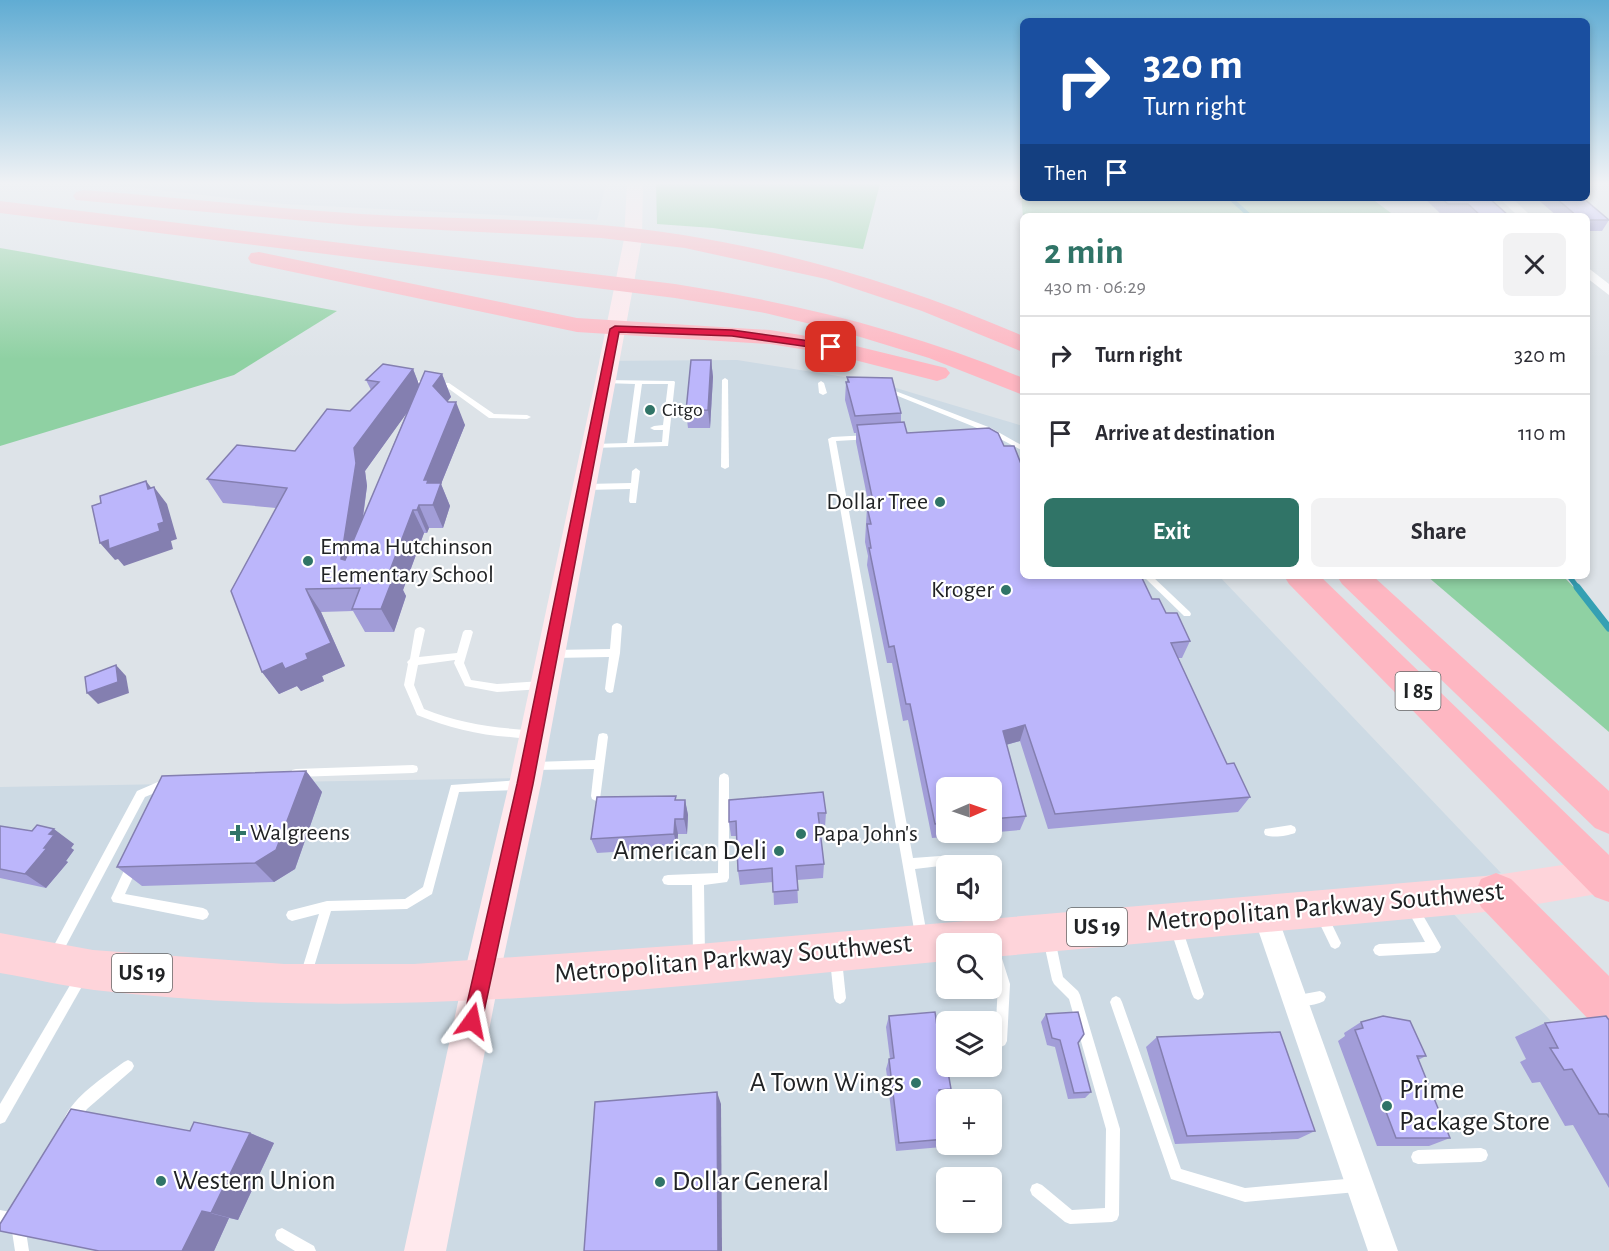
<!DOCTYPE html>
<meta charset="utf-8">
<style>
body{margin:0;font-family:"Alegreya Sans",sans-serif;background:#f2f2f3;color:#2b2b33;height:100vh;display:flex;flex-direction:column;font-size:22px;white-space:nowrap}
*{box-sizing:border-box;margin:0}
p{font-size:20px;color:#7c7c81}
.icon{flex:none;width:33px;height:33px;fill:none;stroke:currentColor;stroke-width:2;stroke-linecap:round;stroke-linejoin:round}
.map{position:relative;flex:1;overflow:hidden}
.details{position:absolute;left:1020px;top:213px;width:570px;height:366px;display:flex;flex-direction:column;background:#fff;border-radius:9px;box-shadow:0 3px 9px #0003}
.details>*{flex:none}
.top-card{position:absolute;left:1020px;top:18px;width:570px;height:183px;border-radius:9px;box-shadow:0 3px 9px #0003;background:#1a4fa0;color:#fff;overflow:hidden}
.needle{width:39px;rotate:88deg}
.tools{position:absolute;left:936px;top:777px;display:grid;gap:12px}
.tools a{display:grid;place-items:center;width:66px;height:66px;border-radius:9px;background:#fff;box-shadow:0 3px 9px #0003;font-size:30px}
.pin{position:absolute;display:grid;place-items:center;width:51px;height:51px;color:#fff;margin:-26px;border-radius:12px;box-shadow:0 3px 9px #0006}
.me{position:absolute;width:66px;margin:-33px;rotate:12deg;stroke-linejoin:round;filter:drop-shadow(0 0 4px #0008)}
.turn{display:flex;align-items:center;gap:21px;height:126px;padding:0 24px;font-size:27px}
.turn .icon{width:78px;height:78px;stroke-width:2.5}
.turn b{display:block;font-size:42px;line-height:51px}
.then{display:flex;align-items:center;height:57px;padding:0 24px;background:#0003;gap:12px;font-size:22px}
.round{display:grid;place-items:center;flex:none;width:63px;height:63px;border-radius:9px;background:#f2f2f3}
.summary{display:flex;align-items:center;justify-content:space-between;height:102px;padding:0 24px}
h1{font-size:36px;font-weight:700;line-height:45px;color:#307467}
.action{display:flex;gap:12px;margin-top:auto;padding:12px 24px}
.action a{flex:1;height:69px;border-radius:9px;background:#307467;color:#fff;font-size:24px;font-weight:700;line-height:69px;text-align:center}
.action a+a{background:#f2f2f3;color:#2b2b33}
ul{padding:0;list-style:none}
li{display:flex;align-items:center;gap:18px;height:78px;padding:0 24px;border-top:2px solid #e1e1e2}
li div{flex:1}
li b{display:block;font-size:22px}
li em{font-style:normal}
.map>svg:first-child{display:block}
.built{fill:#cddae4;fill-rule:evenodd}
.green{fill:#8fd1a3}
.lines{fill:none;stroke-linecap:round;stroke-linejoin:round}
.stream-far2{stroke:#35a0b3;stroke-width:4}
.stream-far1{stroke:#35a0b3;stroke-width:5}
.stream{stroke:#35a0b3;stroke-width:7}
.lane{fill:#fff;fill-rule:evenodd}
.street{fill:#fff;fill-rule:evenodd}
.secondary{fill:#ffe9ed;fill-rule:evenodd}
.primary{fill:#fed4da;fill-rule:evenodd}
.highway{fill:#feb7c2;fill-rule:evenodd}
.wall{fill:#a29dd8;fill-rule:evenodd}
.shaded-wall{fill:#847fb0}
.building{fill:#bcb6fb;stroke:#847fb0;stroke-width:1.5}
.route{fill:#e11d48;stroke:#92132f;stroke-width:1.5}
.poi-dot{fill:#307467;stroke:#fff;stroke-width:2}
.labels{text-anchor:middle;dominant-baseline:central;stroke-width:4.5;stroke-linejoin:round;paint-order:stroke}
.far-poi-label{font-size:20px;fill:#212325;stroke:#fff;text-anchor:start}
.shield{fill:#fff;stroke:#646566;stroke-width:1.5}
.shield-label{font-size:22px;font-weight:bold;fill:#212325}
.poi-label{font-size:24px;fill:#212325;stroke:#fff;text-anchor:start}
.near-poi-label{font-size:28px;fill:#212325;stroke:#fff;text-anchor:start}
.near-street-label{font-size:28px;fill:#212325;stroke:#fff}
</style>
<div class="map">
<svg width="1609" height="1251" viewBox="0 0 1609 1251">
<rect width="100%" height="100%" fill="#dde3e8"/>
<g class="built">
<polygon points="105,184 606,184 597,220 283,204"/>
<path d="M737,360L876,382L1023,426V576H1219L1501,873L1430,888L1609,1085V1251H0V787L519,778L568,589L599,361ZM946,788H992V832H946ZM946,866H992V910H946ZM946,944H992V988H946ZM946,1022H992V1066H946ZM946,1100H992V1144H946ZM946,1178H992V1222H946Z"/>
</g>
<g class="green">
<polygon points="656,184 880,184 863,249 713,228 657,224"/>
<polygon points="1020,184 1023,184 1023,198 1371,198 1395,216 1023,216"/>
<polygon points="0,248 29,253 337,311 234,375 0,446"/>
<polygon points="1427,576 1563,576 1609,624 1609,732"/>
</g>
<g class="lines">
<polyline class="stream-far2" points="1230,198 1250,216"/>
<polyline class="stream-far1" points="1569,576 1578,588"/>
<polyline class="stream" points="1577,587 1609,628"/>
<g class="lane">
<polygon points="725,378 728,380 729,467 725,469 721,467 722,380"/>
<polygon points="407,380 449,383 494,414 527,415 531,417 527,419 489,418 445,386 405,383 405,381"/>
<path d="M605,380L674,381L675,382L668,446L590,448L589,446L593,444L627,443L635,384L603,383V381ZM642,384H668L663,425L654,426L650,428L654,430H663L662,442L634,443Z"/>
<polygon points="821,381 824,383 827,393 823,395 819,393 818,383"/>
<polygon points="885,387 991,428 1023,446 1023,451 987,432 883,390 883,388"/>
<polygon points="869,435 873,437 872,439 836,441 913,858 940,856 944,857 945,861 944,865 940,866 915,869 927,935 925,939 921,941 917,939 915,935 828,439 832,437"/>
<polygon points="636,468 640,471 636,503 630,503 629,501 630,489 586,490 582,487 586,484 631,483 632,471"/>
<polygon points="1143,576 1152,576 1190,612 1191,614 1190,616 1184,616"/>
<polygon points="617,623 620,624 622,626 620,653 613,692 610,693 607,692 605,689 609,657 553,658 550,657 548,654 550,651 553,650 610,649 612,626 614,624"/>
<path d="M420,627L423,628L425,630L419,657L457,653L463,632L465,630H471L473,632L464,663L471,680L497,684L542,681L545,682L547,685L545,688L542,689L497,692L465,686L454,663L455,660L418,665L414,685L424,709C458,723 493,728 530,730L534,731L535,734L534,737C526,739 518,738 510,737C477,735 447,727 417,715L404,685L408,664L407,662L410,659L415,630L417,628Z"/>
<polygon points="603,733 607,734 608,737 600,799 596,801 592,799 591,796 594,769 534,770 530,769 529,766 530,763 534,762 595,760 598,737 599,734"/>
<polygon points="413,765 417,766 418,769 417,772 413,773 296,777 292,776 291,773 292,770 296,769"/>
<polygon points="724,773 728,775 729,778 729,878 727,882 704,885 705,956 703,960 699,962 695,960 693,956 692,885 668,885 664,884 662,880 664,876 668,875 718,873 719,778 720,775"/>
<polygon points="167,778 171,780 172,783 171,786 145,797 60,957 56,959 52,957 50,953 52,949 137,791"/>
<polygon points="520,780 524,782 525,785 524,788 520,790 459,792 432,894 407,909 331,911 310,980 306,982 302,980 300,976 319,914 292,921 288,919 286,915 288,911 327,901 405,899 423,887 451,785"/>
<path d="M1291,825L1295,827L1296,830L1295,833C1287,836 1273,838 1265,835L1264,832L1265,829Z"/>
<polygon points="133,859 137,860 139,864 125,894 203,908 207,910 209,914 207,918 203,920 113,902 111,898 113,894 129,860"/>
<polygon points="1413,903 1417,905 1439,943 1441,947 1439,951 1435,953 1379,956 1375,954 1373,950 1375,946 1379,944 1425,942 1407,909 1409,905"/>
<polygon points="1322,910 1326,912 1341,943 1339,947 1335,949 1331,947 1316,916 1318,912"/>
<polygon points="1176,922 1180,924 1182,928 1204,994 1202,998 1198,1000 1194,998 1192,994 1170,928 1172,924"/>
<polygon points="1049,933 1053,935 1055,939 1063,977 1078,991 1080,995 1120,1129 1119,1215 1117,1220 1112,1222 1070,1224 1065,1222 1032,1195 1030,1190 1032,1185 1037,1183 1042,1185 1072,1210 1105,1208 1106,1129 1069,999 1054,984 1052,980 1043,939 1045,935"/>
<polygon points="992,940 996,942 998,946 1010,984 1007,1041 1005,1045 1001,1047 997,1045 995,1041 998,984 992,963 992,944 987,944"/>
<polygon points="941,944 945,946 946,949 946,988 951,988 950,991 946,993 942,991 940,987 935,950 937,946"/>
<polygon points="836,954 840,956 842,960 846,998 844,1002 840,1004 836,1002 834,998 830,960 832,956"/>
<polygon points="80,973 84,975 86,979 84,983 5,1122 0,1124 0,1104 76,975"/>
<path d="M1320,991L1324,993L1326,997L1324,1001C1316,1005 1301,1008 1293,1004L1291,1000L1293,996Z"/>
<polygon points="1116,996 1120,998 1122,1002 1181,1169 1245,1188 1357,1178 1362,1180 1364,1185 1362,1190 1357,1192 1245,1202 1171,1179 1110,1002 1112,998"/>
<path d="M128,1060L132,1062L134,1066L132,1070L87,1109L76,1124L71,1126L66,1124L64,1119C74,1096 104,1077 124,1062Z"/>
<polygon points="1481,1148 1486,1150 1488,1155 1486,1160 1481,1162 1418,1164 1413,1162 1411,1157 1413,1152 1418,1150"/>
<polygon points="0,1210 21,1214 25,1225 29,1251 15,1251 11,1225 0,1224"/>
<polygon points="282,1228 314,1246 316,1251 295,1251 277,1240 275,1235 277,1230"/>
</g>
<g class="street">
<polygon points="1499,198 1512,198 1531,216 1518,216"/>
<polygon points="1587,267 1609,284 1609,295 1587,278"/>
<polygon points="1264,900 1273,904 1276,912 1398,1251 1368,1251 1252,912 1255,904"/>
</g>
<polygon class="secondary" points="627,184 643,184 642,239 541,784 499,979 446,1251 404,1251 463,979 509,784 595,382 624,239"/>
<path class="primary" d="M1609,858V892L1496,911L992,957V944H946V961C664,987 378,1024 94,990C63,986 31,978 0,973V933L93,950L284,964H414L699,944L1496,875Z"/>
<g class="highway">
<path d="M83,190C176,197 268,208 361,214C441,219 522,218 601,225C748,238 889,278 1023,336V352L922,311L826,279L685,248L601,238L361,226L76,200L73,196L76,192Z"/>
<path d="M0,201L675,284C795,303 911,331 1023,378V395L929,358L844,332L765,313L675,298L0,213Z"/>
<polygon points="259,252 577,318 770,330 831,340 946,368 950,373 946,378 937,381 831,354 770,344 577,332 251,263 248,258 251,253"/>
<polygon points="1284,576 1320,576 1609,855 1609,902 1595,897 1289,584"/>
<polygon points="1337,576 1373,576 1609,791 1609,834 1595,828 1342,584"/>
<polygon points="1496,873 1511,879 1609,976 1609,1030 1593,1024 1481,907 1475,893 1481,879"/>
</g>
</g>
<g class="wall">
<polygon points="1424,198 1489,198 1509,216 1463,216 1462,215 1442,215"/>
<polygon points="1536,198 1583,198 1609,220 1602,231 1587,231 1587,216 1557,216"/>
<polygon points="711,360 713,377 710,428 688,428 686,411"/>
<path d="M413,369L419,385L442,374L451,397L447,401L465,425L441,484L450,506L443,528H429L427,533H424L403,590L406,596L394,632H365L353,611L321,612L345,666L322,676L324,681L301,691L297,686L279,694L262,672L276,508L223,503L207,479L295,451L350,411L371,390L366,380ZM407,412L363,518L367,486L365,471Z"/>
<path d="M847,377L901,413V422L907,433L1023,576L1152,599L1166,613L1190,641L1182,658H1178L1227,764L1250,797L1238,812L1048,829L1020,741L1006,745L1026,816L1020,830L932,838L908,720L903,721L892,663H887L867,565L868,556L865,542L866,524L867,507L869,506L856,442V433H854L845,400L846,382H847ZM946,788H992V832H946Z"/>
<polygon points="306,771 322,792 295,869 274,882 142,886 117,867"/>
<polygon points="676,800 685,800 688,815 687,834 678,834 677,848 597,853 591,839"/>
<polygon points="826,813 825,827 820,828 824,864 823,878 797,880 798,903 774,905 773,882 740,885 738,871 737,836 731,836 729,822"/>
<polygon points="0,826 32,831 74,844 71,848 74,850 66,861 68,862 46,888 0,878"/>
<polygon points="1046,1014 1078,1043 1091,1092 1085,1098 1068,1099 1055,1047 1047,1045 1041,1022"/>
<polygon points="889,1016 941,1054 951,1089 946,1098 940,1098 946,1139 942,1147 896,1151 886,1069 889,1059 890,1059 886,1027"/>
<polygon points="1609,1020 1609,1188 1573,1125 1565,1126 1540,1082 1532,1083 1520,1062 1526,1059 1515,1037 1545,1023"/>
<polygon points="1361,1022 1426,1056 1418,1060 1450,1138 1429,1146 1377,1146 1338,1041 1345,1036 1344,1033"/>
<polygon points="1157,1037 1315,1131 1298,1139 1175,1144 1146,1047"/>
<polygon points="250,1133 274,1143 238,1220 229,1218 214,1251 99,1251"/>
</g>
<g class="shaded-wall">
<polygon points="711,360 713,377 710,428 708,410"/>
<polygon points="413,369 422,392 365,471 367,486 354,582 341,559 354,448"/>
<polygon points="442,374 451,397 442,409 433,386"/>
<polygon points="456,402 465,425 441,484 450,506 443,528 433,505 424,480"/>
<polygon points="146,481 156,494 154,487 167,504 177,539 171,541 173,549 124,566 118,559 115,560 100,543 148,489"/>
<polygon points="419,505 429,528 427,533 417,510"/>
<polygon points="413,510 424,533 403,590 406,596 394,632 381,609 389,573"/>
<polygon points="306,589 321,612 345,666 322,676 324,681 301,691 297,686 279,694 262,672"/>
<polygon points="116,665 126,676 129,693 98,704 87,693"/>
<polygon points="1025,725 1020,741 998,747 1003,731"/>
<polygon points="306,771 322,792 295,869 274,882 255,863"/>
<polygon points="685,800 688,815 687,834 684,819"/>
<polygon points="675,819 678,834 677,848 674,834"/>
<polygon points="54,829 74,844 71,848 74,850 66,861 68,862 46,888 25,874 44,848 49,834"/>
<polygon points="717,1092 721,1104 722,1251 718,1251"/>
<polygon points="250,1133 274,1143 238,1220 211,1213"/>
<polygon points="202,1211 229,1218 214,1251 182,1251"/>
</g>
<g class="building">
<polygon points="1441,198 1489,198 1509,216 1481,216 1468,204 1448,204"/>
<polygon points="1556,198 1583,198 1609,220 1587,220 1587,216 1577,216"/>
<polygon points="691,360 711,360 708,410 686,411"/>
<polygon points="383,364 413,369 354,448 356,463 341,559 345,560 425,371 442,374 433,386 448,402 456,402 424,480 428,480 427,483 441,483 433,505 419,505 417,510 413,510 389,573 395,573 381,609 352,609 360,588 306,589 331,643 306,654 308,659 285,669 282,663 262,672 231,591 287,488 207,479 237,445 295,451 327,409 350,411 379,382 366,380"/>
<polygon points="847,377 892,378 901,413 855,416 846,382 849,382"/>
<polygon points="904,422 907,433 989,428 998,433 1004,446 1014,446 1023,469 1023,576 1141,576 1152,599 1159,599 1166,613 1177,613 1190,641 1171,643 1227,764 1234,763 1250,797 1055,814 1025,725 1003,731 1026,816 992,819 992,788 946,788 946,823 935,824 910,704 906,704 894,646 889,647 869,548 871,548 867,524 871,524 867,507 874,506 857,425"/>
<polygon points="146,481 148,489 154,487 164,522 158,524 160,531 109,549 108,540 100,543 92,506 101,503 100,496"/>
<polygon points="116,665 118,682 87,693 85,677"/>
<polygon points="306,771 276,850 255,863 117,867 162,776"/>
<polygon points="823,792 826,813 818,813 824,864 796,866 798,890 773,892 772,868 738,871 736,821 729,822 729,800"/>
<polygon points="676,796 675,800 685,800 684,819 675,819 674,834 591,839 597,797"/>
<polygon points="37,825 54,829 49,834 54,835 44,848 47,848 25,874 0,869 0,826 32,831"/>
<polygon points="935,1012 941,1054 945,1053 946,1066 947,1066 951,1089 939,1090 946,1139 899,1143 889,1059 894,1058 889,1016"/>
<polygon points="1078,1012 1084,1034 1078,1043 1091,1092 1074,1093 1060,1040 1052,1038 1046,1014"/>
<polygon points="1383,1016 1410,1021 1426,1056 1417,1056 1450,1138 1396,1138 1355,1030 1363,1028 1361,1022"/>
<polygon points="1606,1016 1609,1020 1609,1117 1607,1114 1599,1114 1572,1069 1564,1070 1550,1048 1558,1048 1545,1023"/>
<polygon points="1280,1032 1315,1131 1187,1136 1157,1037"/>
<polygon points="717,1092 718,1251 584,1251 595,1102"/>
<polygon points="71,1109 190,1131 194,1122 250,1133 211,1213 202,1211 182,1251 99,1251 0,1231 0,1224"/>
</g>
<linearGradient id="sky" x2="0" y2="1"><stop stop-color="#60acd3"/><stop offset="0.51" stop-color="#f0f2f5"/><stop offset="1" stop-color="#f0f2f5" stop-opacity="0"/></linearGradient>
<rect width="1609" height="359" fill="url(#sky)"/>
<polygon class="route" points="615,326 732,330 831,344 836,347 831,350 732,336 619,332 533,784 482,1021 479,1028 472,1030 466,1028 463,1021 517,784 610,329"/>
<g class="poi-dot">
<circle cx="650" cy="410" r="6"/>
<circle cx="940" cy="502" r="6"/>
<circle cx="308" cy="561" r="6"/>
<circle cx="1006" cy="590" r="6"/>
<path d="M235 824h6v6h6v6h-6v6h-6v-6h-6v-6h6z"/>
<circle cx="801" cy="834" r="6"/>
<circle cx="779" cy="851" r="6"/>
<circle cx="916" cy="1083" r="6"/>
<circle cx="1387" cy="1106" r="6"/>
<circle cx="161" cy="1181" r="6"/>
<circle cx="660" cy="1182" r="6"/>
</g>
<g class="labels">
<g class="far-poi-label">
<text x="662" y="410">Citgo</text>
</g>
<g class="shield">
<rect x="1395.5" y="672" width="45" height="38" rx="4.5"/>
<rect x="1067" y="908" width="60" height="38" rx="4.5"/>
<rect x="112" y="954" width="60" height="38" rx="4.5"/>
</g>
<g class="shield-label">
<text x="1418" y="691">I 85</text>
<text x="1097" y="927">US 19</text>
<text x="142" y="973">US 19</text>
</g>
<g class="poi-label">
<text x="928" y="502" text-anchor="end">Dollar Tree</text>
<text x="320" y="547">Emma Hutchinson<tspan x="320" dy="28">Elementary School</tspan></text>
<text x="994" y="590" text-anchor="end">Kroger</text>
<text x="250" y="833">Walgreens</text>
<text x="813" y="834">Papa John's</text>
</g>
<g class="near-poi-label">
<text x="767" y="851" text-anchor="end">American Deli</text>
<text x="904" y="1083" text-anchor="end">A Town Wings</text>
<text x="1399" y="1090">Prime<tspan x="1399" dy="32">Package Store</tspan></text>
<text x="173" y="1181">Western Union</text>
<text x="672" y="1182">Dollar General</text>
</g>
<g class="near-street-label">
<text transform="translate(1325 907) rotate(-5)">Metropolitan Parkway Southwest</text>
<text transform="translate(733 959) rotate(-5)">Metropolitan Parkway Southwest</text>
</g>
</g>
</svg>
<div class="tools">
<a><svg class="needle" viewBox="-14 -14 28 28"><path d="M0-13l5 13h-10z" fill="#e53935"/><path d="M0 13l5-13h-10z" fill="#7c7c81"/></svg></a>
<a><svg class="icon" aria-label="sound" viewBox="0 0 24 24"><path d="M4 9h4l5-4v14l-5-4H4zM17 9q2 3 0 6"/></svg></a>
<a><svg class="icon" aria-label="search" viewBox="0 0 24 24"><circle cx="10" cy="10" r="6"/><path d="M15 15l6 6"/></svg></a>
<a><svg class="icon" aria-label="layers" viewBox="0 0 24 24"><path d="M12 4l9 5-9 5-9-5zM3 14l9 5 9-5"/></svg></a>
<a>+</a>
<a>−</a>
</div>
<div class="pin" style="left:831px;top:347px;background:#d93025"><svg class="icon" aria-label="arrive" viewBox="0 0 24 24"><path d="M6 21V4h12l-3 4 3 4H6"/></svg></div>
<svg class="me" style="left:472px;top:1021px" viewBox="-20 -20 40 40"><path d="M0-17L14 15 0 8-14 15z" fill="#e11d48" stroke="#fff" stroke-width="4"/></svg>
<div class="top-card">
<div class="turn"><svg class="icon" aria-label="right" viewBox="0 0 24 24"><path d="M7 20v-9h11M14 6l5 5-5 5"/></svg><div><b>320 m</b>Turn right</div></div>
<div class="then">Then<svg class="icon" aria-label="arrive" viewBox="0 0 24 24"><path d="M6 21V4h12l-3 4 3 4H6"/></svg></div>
</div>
<section class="details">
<div class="summary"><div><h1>2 min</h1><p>430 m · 06:29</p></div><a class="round"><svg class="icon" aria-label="close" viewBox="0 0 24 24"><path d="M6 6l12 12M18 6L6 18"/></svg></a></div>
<ul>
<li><svg class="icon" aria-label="right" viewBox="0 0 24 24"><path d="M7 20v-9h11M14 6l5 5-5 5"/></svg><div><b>Turn right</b></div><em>320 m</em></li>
<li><svg class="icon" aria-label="arrive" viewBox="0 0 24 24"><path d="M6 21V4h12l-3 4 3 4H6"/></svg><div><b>Arrive at destination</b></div><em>110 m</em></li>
</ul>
<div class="action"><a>Exit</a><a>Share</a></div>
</section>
</div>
